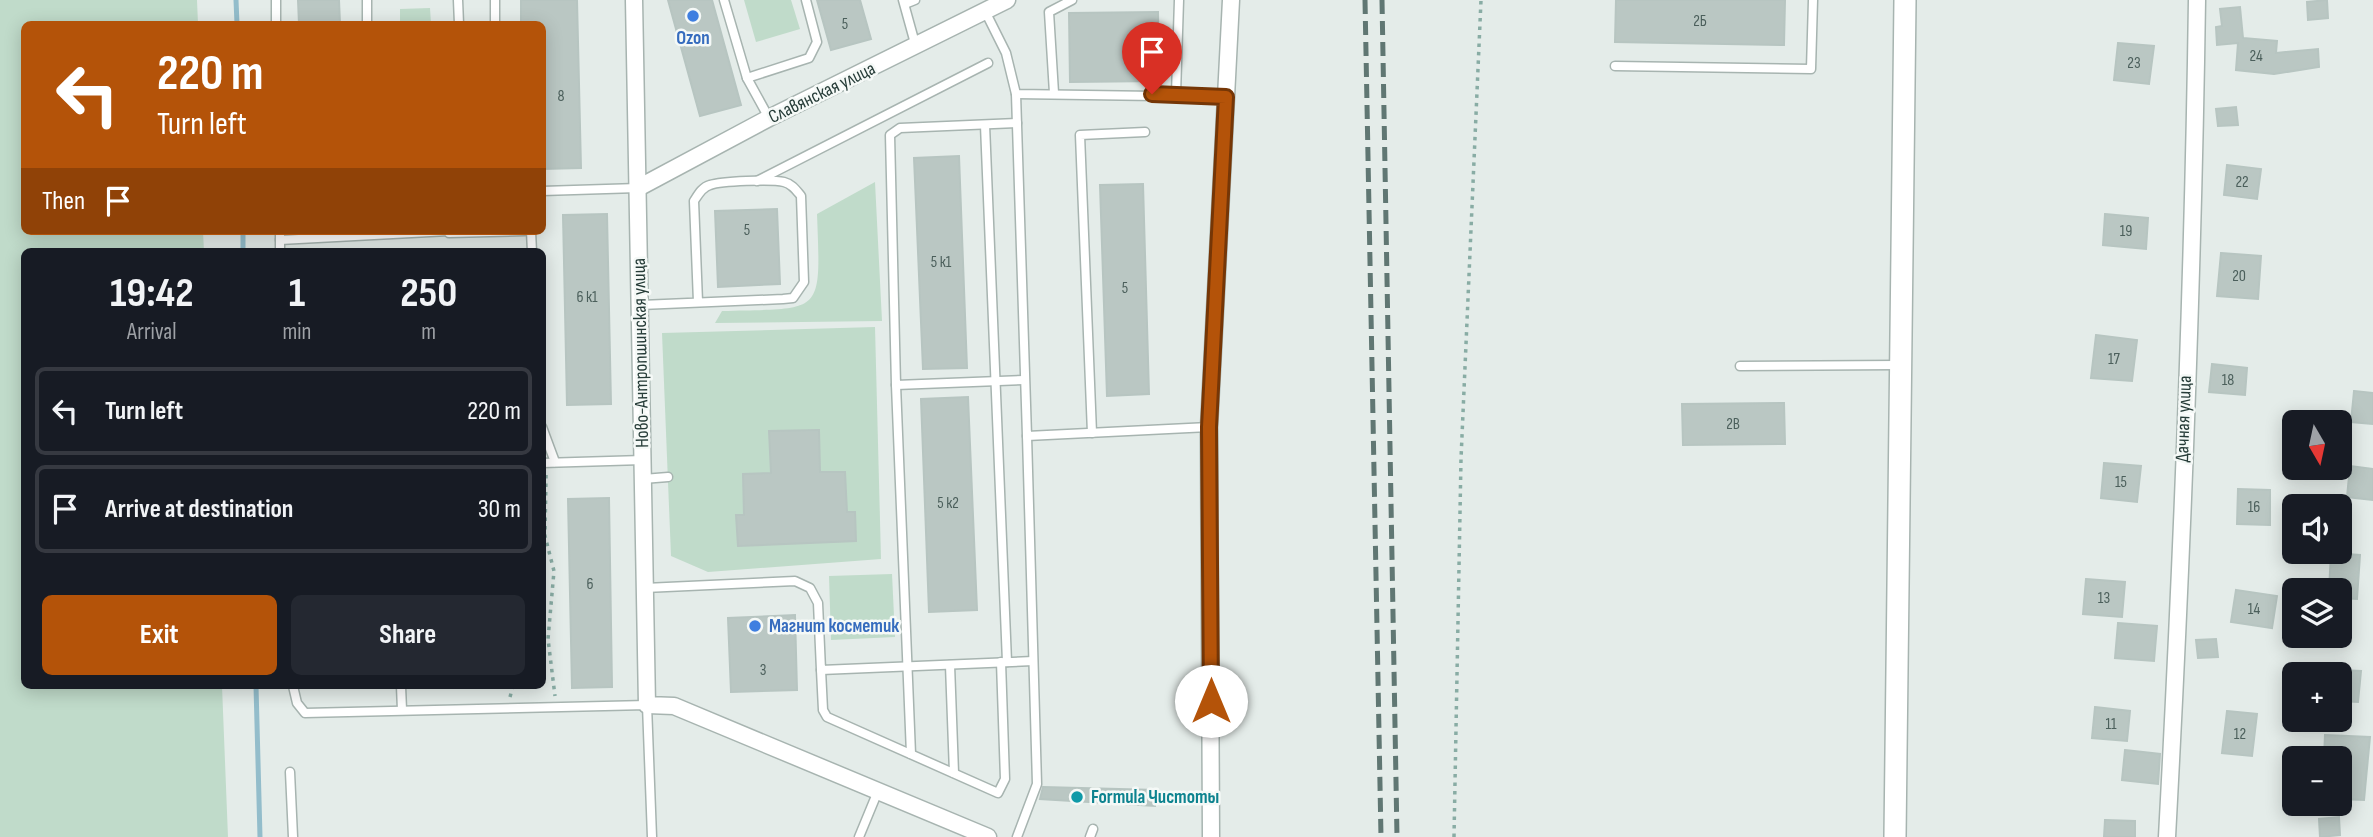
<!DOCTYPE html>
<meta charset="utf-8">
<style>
body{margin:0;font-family:"Sofia Sans Condensed",sans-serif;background:#242831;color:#f1f3f6;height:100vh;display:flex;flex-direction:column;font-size:26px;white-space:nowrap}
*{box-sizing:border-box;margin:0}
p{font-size:23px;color:#9ea1a6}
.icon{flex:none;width:38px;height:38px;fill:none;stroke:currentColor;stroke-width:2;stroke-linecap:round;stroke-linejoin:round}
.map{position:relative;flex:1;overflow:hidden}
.sheet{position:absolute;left:21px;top:248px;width:525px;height:441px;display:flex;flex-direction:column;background:#171b24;border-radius:10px;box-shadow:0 4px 18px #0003}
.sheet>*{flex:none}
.banner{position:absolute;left:21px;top:21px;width:525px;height:214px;border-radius:10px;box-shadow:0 4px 18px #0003;background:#b45309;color:#fff;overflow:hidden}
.needle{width:46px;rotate:171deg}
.buttons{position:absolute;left:2282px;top:410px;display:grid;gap:14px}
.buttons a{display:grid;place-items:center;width:70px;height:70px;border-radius:10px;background:#171b24;box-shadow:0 4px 18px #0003;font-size:35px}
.pin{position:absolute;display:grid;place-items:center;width:60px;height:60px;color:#fff;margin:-72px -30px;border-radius:50% 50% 50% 0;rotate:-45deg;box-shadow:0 0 7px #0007}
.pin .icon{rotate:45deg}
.me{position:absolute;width:77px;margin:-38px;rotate:0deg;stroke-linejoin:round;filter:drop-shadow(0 0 5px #0008)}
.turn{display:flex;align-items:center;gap:24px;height:147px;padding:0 21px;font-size:32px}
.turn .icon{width:91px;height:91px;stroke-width:2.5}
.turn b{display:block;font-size:49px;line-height:60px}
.then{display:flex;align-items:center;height:66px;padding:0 21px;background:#0003;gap:14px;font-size:26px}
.eta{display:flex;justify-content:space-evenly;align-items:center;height:119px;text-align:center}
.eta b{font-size:42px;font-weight:700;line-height:49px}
.action{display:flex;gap:14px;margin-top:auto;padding:14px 21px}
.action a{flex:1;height:80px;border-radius:10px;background:#b45309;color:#fff;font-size:28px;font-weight:700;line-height:80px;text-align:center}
.action a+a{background:#242831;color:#f1f3f6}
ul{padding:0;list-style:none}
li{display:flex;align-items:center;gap:21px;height:88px;margin:0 14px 10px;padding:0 7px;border:4px solid #363941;border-radius:10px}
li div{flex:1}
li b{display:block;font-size:26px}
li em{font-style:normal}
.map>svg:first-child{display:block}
.green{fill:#c0dbca}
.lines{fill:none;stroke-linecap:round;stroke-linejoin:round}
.stream{stroke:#93bdcb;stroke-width:5}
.building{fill:#bac7c3;stroke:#b7c5c1;stroke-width:2}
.service-casing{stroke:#a7b4b0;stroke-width:11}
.minor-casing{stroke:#a7b4b0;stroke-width:19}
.tertiary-casing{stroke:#a7b4b0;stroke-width:24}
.path{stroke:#88aca4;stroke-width:3.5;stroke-dasharray:3.5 5;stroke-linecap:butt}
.service{stroke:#fff;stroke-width:8}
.minor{stroke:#fff;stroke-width:16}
.tertiary{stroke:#fff;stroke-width:21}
.rail{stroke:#607773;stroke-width:5;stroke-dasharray:14 7;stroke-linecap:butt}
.route-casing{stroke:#753606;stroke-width:18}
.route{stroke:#b45309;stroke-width:12}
.shop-dot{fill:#3f7fe0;stroke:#f5f9f7;stroke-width:2.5}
.culture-dot{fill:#0f9aa8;stroke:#f5f9f7;stroke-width:2.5}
.labels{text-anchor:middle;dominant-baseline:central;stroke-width:5;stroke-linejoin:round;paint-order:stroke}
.number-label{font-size:16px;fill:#4b5f5b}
.shop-label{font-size:19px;font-weight:bold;fill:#366cbe;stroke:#f5f9f7}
.street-label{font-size:19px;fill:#263c38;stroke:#f5f9f7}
.culture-label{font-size:19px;font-weight:bold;fill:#0d838f;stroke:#f5f9f7;text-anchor:start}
</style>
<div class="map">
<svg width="2373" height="837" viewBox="0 0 2373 837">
<rect width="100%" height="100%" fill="#e4ece9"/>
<g class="green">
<polygon points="0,0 197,0 198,24 24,24 24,231 203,231 204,252 24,252 24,686 222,686 228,837 0,837"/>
<polygon points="744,0 791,0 800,29 756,42"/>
<polygon points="430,8 431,24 400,24 400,9"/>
<path d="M875,182L882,321L715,323L722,311C823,308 821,317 817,214Z"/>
<polygon points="875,327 881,559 708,572 671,556 662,333"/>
<polygon points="892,574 895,637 831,640 829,576"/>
</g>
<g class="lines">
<g class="stream">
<polyline points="236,0 237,24"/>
<polyline points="243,231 243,252"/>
<polyline points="256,686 260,837"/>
</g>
</g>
<g class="building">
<polygon points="298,0 339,0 340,24 299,24"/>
<polygon points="521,0 577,0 581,168 542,169 542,24 521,24"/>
<polygon points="668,0 712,0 741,105 700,116"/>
<polygon points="817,0 860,0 871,39 831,50"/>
<polygon points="1616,0 1785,0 1784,45 1615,42"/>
<polygon points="2327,0 2328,18 2308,20 2307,2"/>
<polygon points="2240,7 2243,38 2277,41 2276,53 2318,49 2319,67 2274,74 2236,70 2238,43 2217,45 2216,27 2222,26 2220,9"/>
<polygon points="1158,12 1159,81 1070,82 1069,13"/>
<polygon points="2118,43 2154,46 2149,84 2114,80"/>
<polygon points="2236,107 2238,125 2218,126 2216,109"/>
<polygon points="959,156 967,368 923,369 914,158"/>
<polygon points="2227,165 2261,169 2257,199 2224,195"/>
<polygon points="1143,184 1149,394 1107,396 1100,185"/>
<polygon points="777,209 780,284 718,287 715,211"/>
<polygon points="607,214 611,404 567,405 563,215"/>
<polygon points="2105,214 2148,218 2146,249 2103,245"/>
<polygon points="2221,253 2261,256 2258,299 2217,296"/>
<polygon points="2096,335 2137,340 2132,381 2091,378"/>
<polygon points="2212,364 2247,368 2245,395 2209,392"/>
<polygon points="2354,391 2373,393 2373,424 2351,422"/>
<polygon points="968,397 977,610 929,612 921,399"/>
<polygon points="1784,403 1785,444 1683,445 1682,404"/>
<polygon points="819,430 820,472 845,472 847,512 855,512 856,541 738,546 736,515 744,515 743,474 771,473 769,431"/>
<polygon points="2104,463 2141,466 2137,502 2101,498"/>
<polygon points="2350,466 2373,469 2373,500 2347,497"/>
<polygon points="2238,489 2270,490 2270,525 2237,524"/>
<polygon points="609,498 612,687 572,688 568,499"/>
<polygon points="2331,553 2360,555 2357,599 2340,598 2340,590 2329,590"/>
<polygon points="2086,579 2125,582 2122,617 2083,614"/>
<polygon points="2236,590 2277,596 2272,628 2231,622"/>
<polygon points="795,615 797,690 731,692 728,618"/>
<polygon points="2118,623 2157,626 2154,661 2115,658"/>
<polygon points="2216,639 2218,657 2198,658 2196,640"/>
<polygon points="2340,670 2361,671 2358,702 2340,701"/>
<polygon points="2095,707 2130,711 2127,741 2092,738"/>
<polygon points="2227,711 2257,714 2252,756 2222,753"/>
<polygon points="2325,735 2370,737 2364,800 2340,799 2340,758 2324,757"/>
<polygon points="2125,750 2160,754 2158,784 2122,780"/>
<polygon points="1043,787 1156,790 1155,806 1040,799"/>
<polygon points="2339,817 2340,835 2320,837 2319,819"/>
<polygon points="2105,820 2135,821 2135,837 2104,837"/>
</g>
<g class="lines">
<defs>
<g id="service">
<polyline points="276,0 276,24"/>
<polyline points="367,0 367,24"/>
<polyline points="458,0 459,24"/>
<polyline points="495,0 495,24"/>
<polyline points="724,0 747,78 769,118"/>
<polyline points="903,0 916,47"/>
<polyline points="905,4 915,0"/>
<polyline points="985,11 1006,53 1016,94 1226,97"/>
<polyline points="1615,66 1811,69 1813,0"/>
<polyline points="747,78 809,58 817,42 806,0"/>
<polyline points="1054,93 1049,12 1072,0"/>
<polyline points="1016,94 1027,436 1209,427"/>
<polyline points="1176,94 1179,0"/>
<polyline points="1017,123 900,128 890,135 896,385 1024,380"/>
<polyline points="985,125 1007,662"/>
<polyline points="757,181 988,63"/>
<polyline points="542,191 638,188"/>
<polyline points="280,231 280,252"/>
<polyline points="531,231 532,252"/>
<polyline points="449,233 525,231"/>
<polyline points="280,240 449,231"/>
<path d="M641,305L783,299L793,298L804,282L801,196C796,190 792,184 784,182C772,179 721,181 710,185C702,187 698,195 694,201L698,302"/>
<polyline points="1740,366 1898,365"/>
<polyline points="896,385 911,754"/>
<polyline points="542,427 555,462"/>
<polyline points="1092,433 1080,135 1145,132"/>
<polyline points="542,463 643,460"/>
<polyline points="643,479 668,477"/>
<polyline points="645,588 795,581 810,588 818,603 821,670 1033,661"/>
<polyline points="950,665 954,773"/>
<polyline points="821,670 823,710 827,717 998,793 1005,779 1001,662"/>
<polyline points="293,686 297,703 305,713 647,705 652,837"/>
<polyline points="401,686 402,710"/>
<polyline points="290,772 293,837"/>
<polyline points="859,837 878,791"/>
<polyline points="1017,837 1037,784 1027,436"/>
<polyline points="1090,837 1093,829"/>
</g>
<g id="minor">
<polyline points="634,0 647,705 674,706 988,837"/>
<polyline points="638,188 769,118 1007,0"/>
<polyline points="1211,837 1209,427 1231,0"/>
<path d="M2167,837C2182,558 2193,279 2197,0"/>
</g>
<polyline id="tertiary" points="1895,837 1905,0"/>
</defs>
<use href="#service" class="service-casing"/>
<use href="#minor" class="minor-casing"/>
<use href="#tertiary" class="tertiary-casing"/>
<g class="path">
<polyline points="546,475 545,536 554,571 548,639 555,696"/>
<polyline points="510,697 513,686"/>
<polyline points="1454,837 1461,459 1481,0"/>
</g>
<use href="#service" class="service"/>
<use href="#minor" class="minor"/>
<use href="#tertiary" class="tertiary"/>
<g class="rail">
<polyline points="1365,0 1381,837"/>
<polyline points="1382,0 1397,837"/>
</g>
</g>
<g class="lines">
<defs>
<polyline id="route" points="1152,94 1226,97 1209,427 1211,701"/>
</defs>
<use href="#route" class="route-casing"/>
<use href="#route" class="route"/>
</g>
<g class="shop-dot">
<circle cx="693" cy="16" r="7"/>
<circle cx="755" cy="626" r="7"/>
</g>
<circle class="culture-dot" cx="1077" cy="797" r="7"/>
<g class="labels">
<g class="number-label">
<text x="1700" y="21">2Б</text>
<text x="845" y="24">5</text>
<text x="2256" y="56">24</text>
<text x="2134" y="63">23</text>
<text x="561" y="96">8</text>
<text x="2242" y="182">22</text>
<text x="747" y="230">5</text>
<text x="2126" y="231">19</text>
<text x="941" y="262">5 к1</text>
<text x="2239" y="276">20</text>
<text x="1125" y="288">5</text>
<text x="587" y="297">6 к1</text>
<text x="2114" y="359">17</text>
<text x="2228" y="380">18</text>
<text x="1733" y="424">2В</text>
<text x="2121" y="482">15</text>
<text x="948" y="503">5 к2</text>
<text x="2254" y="507">16</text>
<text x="590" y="584">6</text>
<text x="2104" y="598">13</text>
<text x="2254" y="609">14</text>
<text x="763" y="670">3</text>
<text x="2111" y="724">11</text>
<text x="2240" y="734">12</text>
</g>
<g class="shop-label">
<text x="693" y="38">Ozon</text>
<text x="769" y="626" text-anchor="start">Магнит косметик</text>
</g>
<g class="street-label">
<text transform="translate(822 93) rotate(-26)">Славянская улица</text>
<text transform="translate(641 353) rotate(-91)">Ново-Антропшинская улица</text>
<text transform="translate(2184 419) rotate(-88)">Дачная улица</text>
</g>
<g class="culture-label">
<text x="1091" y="797">Formula Чистоты</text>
</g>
</g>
</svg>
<div class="buttons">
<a><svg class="needle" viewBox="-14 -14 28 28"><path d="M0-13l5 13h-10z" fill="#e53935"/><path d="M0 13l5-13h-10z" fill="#9ea1a6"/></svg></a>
<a><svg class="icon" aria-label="sound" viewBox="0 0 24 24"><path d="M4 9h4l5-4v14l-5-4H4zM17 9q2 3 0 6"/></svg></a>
<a><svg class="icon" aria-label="layers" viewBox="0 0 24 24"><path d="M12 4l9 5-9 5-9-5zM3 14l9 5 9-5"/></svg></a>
<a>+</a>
<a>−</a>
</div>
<div class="pin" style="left:1152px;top:94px;background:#d93025"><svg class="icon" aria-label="arrive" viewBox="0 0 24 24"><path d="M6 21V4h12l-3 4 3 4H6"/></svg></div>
<svg class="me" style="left:1211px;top:701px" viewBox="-20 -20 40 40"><circle r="19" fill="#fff"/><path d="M0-13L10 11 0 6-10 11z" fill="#b45309"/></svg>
<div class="banner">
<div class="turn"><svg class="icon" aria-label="left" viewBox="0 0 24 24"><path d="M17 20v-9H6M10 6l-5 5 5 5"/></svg><div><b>220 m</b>Turn left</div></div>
<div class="then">Then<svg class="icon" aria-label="arrive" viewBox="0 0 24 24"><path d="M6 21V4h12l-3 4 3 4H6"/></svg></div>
</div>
<section class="sheet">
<div class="eta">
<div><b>19:42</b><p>Arrival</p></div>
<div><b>1</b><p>min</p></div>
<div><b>250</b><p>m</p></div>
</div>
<ul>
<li><svg class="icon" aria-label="left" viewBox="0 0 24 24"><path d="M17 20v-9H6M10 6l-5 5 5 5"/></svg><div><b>Turn left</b></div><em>220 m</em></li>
<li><svg class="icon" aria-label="arrive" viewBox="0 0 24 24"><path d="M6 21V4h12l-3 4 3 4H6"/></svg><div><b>Arrive at destination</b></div><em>30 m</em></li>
</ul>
<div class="action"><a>Exit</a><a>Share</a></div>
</section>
</div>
